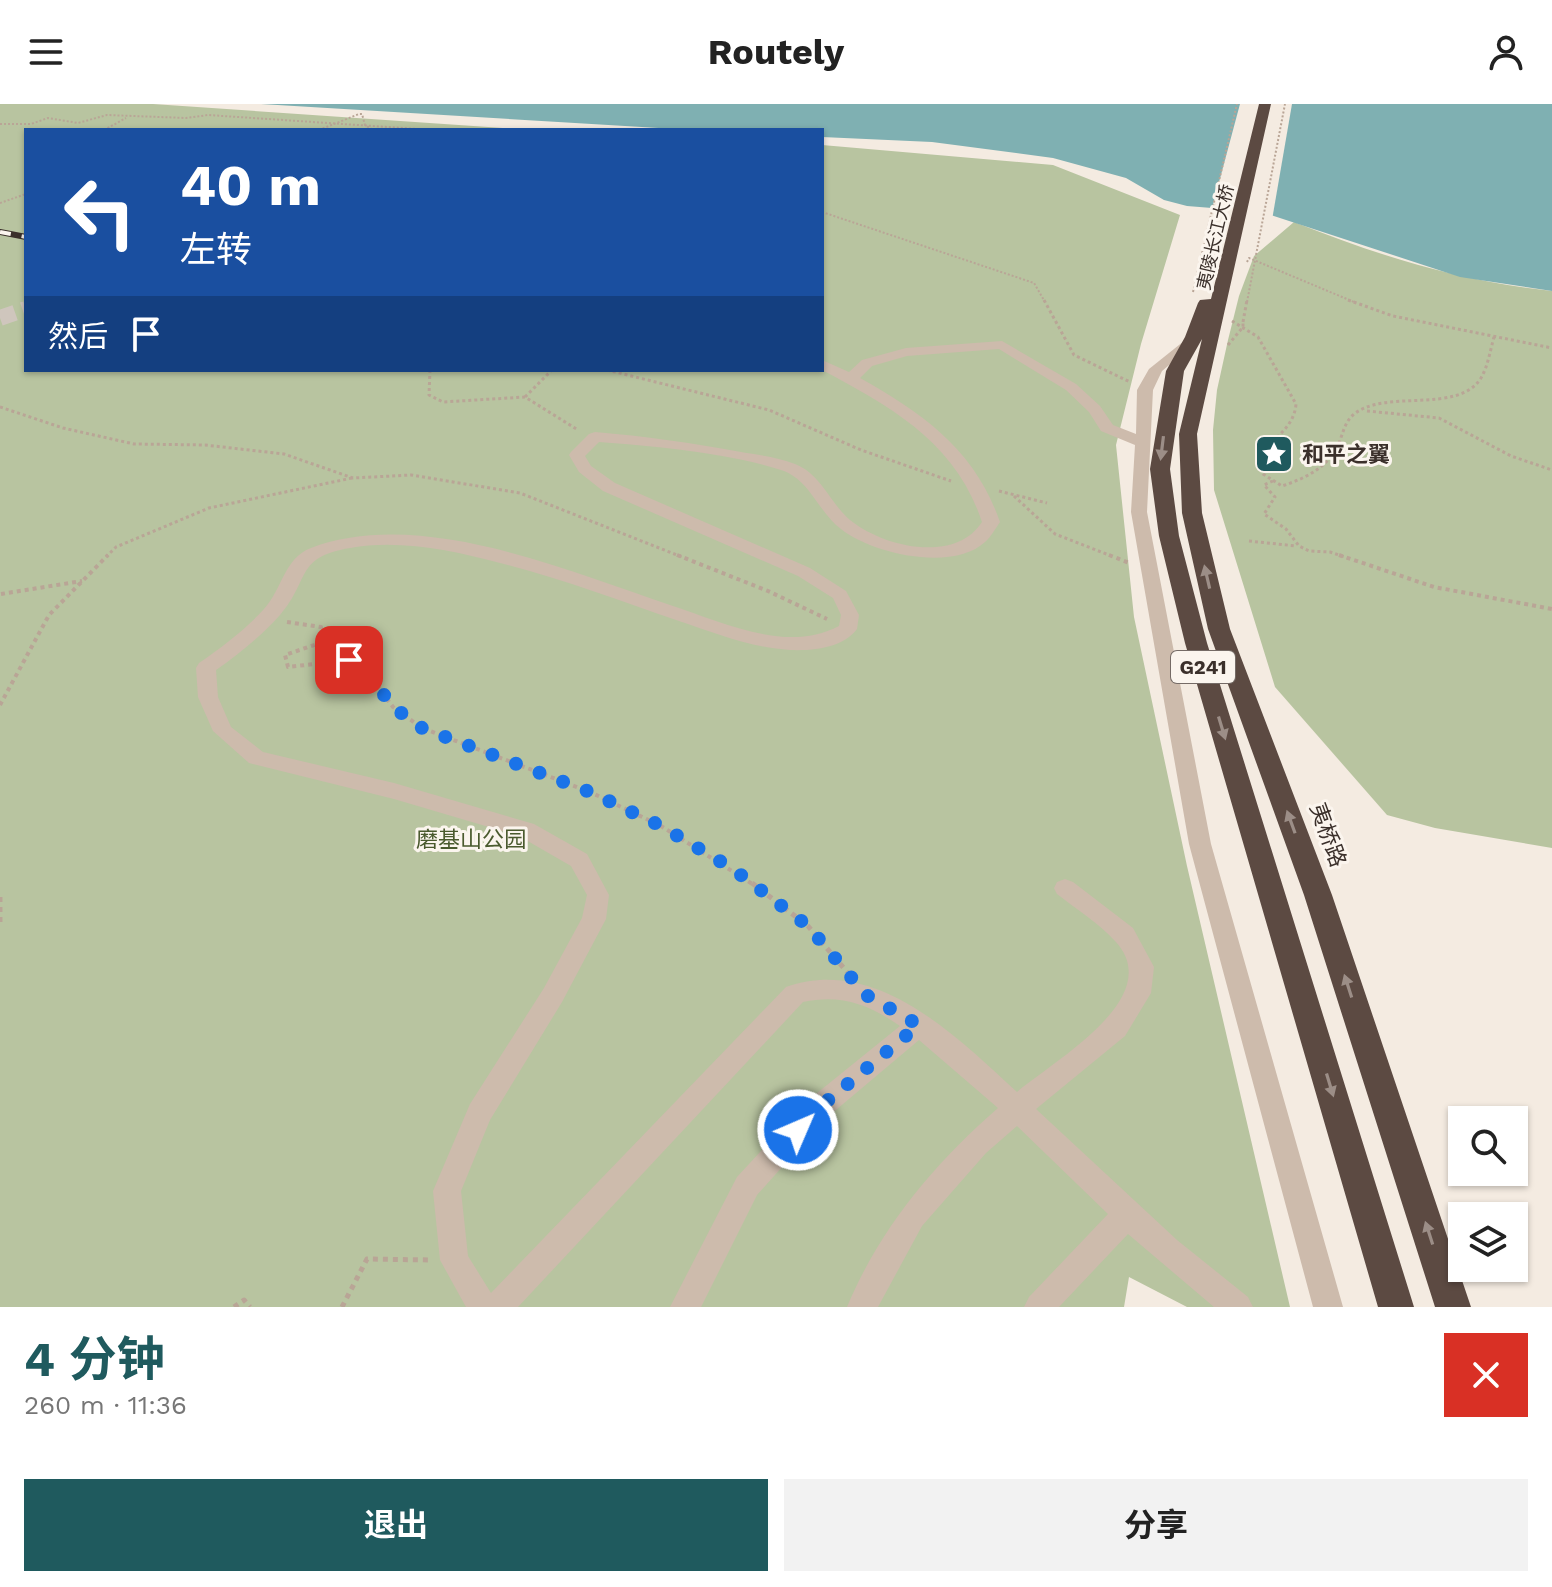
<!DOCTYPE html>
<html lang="zh">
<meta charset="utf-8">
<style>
body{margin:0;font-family:"Work Sans","Noto Sans SC",sans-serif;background:#f2f2f2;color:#222;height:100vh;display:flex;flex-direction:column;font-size:30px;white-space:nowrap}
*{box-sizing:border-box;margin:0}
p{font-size:26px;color:#767676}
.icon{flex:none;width:44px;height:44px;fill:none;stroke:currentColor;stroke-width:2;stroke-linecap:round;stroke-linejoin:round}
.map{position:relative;height:1203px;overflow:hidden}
.details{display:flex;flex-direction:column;background:#fff;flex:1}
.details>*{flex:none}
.hud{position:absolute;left:24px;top:24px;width:800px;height:244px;border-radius:0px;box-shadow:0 2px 6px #0004;background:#1a4fa0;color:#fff;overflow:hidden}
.tools{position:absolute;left:1448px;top:1002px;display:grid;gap:16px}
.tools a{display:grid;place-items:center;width:80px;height:80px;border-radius:0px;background:#fff;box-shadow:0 2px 6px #0004;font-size:40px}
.pin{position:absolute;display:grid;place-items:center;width:68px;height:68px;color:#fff;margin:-34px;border-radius:16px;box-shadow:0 4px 12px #0006}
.me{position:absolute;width:88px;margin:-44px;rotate:45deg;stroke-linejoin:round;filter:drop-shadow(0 0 6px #0008)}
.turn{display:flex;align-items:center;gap:28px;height:168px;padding:0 24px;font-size:36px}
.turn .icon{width:104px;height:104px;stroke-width:2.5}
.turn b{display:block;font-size:56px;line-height:68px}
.then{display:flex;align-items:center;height:76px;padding:0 24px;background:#0003;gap:16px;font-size:30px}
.round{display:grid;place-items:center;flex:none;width:84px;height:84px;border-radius:0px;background:#f2f2f2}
.head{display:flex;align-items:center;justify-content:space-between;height:136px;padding:0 24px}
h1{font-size:48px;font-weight:700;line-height:60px;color:#1f5a5e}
.button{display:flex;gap:16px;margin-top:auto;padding:16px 24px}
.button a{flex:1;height:92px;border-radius:0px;background:#1f5a5e;color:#fff;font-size:32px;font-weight:700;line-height:92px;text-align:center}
.button a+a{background:#f2f2f2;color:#222}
header{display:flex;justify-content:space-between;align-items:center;height:104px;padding:0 24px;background:#fff;font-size:36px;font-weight:700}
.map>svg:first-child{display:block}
.green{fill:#b8c4a0}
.water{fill:#7fb0b2}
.pier{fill:#f4ebe1}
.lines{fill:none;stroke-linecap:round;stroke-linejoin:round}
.minor-tunnel{stroke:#cfc6bd;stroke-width:16;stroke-dasharray:16 8;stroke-linecap:butt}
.path-far3{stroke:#b9a596;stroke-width:2;stroke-dasharray:2 2;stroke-linecap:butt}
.path-far2{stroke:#b9a596;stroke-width:3;stroke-dasharray:3 3;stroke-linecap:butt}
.path-far1{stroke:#b9a596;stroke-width:4;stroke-dasharray:4 4;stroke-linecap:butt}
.path{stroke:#b9a596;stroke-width:5;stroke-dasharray:5 5;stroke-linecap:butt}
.minor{fill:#cdbbac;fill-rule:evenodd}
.highway{fill:#5c4a42;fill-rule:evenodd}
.rail-casing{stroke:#3b302b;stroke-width:6}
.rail{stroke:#fbf5ee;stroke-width:4;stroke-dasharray:11;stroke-linecap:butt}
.path-bridge-far1{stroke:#b9a596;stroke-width:2;stroke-dasharray:2 2;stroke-linecap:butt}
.path-bridge{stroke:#b9a596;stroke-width:3;stroke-dasharray:3 3;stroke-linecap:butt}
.oneway{fill:#9c8e87}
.route{stroke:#1a73e8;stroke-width:14;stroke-dasharray:0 25.2}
.labels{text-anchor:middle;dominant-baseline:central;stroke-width:6;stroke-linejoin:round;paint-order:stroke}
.far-street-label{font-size:18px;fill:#3b302b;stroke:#fbf5ee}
.shield{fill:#fbf5ee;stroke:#756b66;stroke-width:2}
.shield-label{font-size:20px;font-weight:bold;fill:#3b302b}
.poi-label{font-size:22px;font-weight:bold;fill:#3b302b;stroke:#fbf5ee;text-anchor:start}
.street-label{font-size:22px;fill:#3b302b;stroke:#fbf5ee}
.park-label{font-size:22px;fill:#4a5a2e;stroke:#fbf5ee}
</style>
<header><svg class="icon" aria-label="menu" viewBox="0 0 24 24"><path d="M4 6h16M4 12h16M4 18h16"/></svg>Routely<svg class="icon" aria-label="person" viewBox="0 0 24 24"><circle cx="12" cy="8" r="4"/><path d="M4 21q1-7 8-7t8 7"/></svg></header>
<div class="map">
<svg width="1552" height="1203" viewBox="0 0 1552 1203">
<rect width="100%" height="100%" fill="#f4ebe1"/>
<g class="green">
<polygon points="0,0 153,0 533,26 26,26 26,266 822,266 822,41 1053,61 1180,111 1141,240 1116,341 1134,513 1187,762 1290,1203 1187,1203 1129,1173 1124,1203 0,1203"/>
<path d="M1294,118C1376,151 1463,178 1552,187V744L1435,724L1387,711L1275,583L1214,386L1213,326L1217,286L1228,236L1239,192L1254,152Z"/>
</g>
<polygon class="water" points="261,0 1552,0 1552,187 1460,173 1262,108 1187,102 1164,96 1126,74 1053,54 932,38 822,33 822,26 692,26"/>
<polygon class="pier" points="1240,0 1292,0 1272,116 1211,108"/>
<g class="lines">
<polyline class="minor-tunnel" points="0,214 26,205"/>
<g class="path-far3">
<polyline points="0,20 31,20 48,14 78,19 107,11 186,14 208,11 433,26"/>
<polyline points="104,26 126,14"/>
<polyline points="319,26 359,10 362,10 365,21 373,26"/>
<polyline points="0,99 26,90"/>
<polyline points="822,108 1034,179 1045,198"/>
<polyline points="1247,158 1249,154 1354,198"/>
<polyline points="1193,188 1237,0"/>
</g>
<g class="path-far2">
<polyline points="1044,196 1074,251 1130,278"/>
<polyline points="1348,196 1393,212 1552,244"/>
<path d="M1232,217L1258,233L1296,300C1294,327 1267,336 1257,359L1263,370L1282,382C1306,374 1329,363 1339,339C1343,329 1345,318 1353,311C1384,284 1458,311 1481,274C1488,262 1490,247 1494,233"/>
<polyline points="1228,241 1243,223 1243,218"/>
<polyline points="430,266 429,291 443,298 525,293 578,326"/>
<polyline points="607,266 769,306 861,346 951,377"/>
<polyline points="525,293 552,266"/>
<polyline points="0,303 63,324 134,340 205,341 284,350 353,374 411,371 520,389 682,453"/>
<polyline points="1367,307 1439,314 1511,352 1552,366"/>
<polyline points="1273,377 1264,381 1275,393 1264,410 1286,425 1299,442 1309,447 1330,448 1345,453"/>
<polyline points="999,387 1047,399"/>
<polyline points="1014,392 1055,430 1114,453"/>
<polyline points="1249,437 1296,442"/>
<polyline points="106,453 116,443 209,404 352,374"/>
</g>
<g class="path-far1">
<polyline points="677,451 768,487 827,515"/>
<polyline points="1109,451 1129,459"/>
<polyline points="1339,451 1434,483 1552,505"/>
<polyline points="1,490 82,477"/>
<polyline points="287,518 321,523 320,539 285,551 288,563 349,556 366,567 393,603 422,624 590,688 661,722 754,781"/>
<polyline points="0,601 49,511 108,451"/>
</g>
<g class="path">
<polyline points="752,779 808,822 847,868"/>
<polyline points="0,793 0,819"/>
<polyline points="234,1203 244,1196 250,1203"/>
<polyline points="342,1203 367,1155 432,1156"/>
</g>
<path class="minor" d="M1194,229L1201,233L1199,236L1162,267L1153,286L1147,408L1211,740L1343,1203H1313L1189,740L1131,408L1135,341L1101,327L1089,308L1066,286L999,245L907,252L872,262L860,274C924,310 975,346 1000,418C995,425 991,433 985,438C953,468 872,450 841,425C818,408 810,375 781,366C728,349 654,342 599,338L585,352L591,362L615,379L810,464L846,487L859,511L857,525C843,544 812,547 790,546C752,544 715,529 679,517C620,497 561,474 500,459C455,447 403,436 356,443C293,452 312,474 280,511C261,532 239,550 216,566L218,593L231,623L263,648L394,679L534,720L587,750L609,791L606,815L562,898L490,1016L461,1087L468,1152L491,1189L786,883C876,851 956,932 1017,988C1053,957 1168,893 1115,837C1099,819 1076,805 1057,790L1054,784L1057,778L1065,775L1073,778L1133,824L1154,863L1151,889L1125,932L1036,1005L1177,1136L1248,1193L1253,1203H1214L1128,1130L1059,1203H1024L1029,1193L1108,1110L1017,1022L986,1049L922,1122L878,1203H847C880,1124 934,1060 998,1004L919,936L824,1016L757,1091L701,1203H670L737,1073L806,998L900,922C868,900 841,890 803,898L518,1203H466L440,1156L433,1087L470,1000L544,884L582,814L587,791L571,762L519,732L394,695L249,659L213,627L198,593L196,564L199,559C222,543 245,526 264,505C282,486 284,454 311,444C419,403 566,466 670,501C723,518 786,550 839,522L841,511L833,494L798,472L603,387L579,368L569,351L571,348L589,330L595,328C644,332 693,339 741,348C758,351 778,353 795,360C821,370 830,399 850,416C883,443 955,460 982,418C956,339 892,303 822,266V256L849,268L862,256L906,244L1002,237L1076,280L1100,302L1113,321L1136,330L1137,286L1149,265Z"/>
<polygon class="highway" points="1259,0 1271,0 1197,330 1202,409 1230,525 1332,791 1471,1203 1435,1203 1304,791 1208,525 1182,409 1179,330 1202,235 1184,267 1170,365 1179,432 1207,539 1414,1203 1378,1203 1185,539 1159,432 1150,365 1166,267 1185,233 1198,199 1200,196 1211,195"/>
<defs>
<polyline id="rail" points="0,128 26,133"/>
</defs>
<use href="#rail" class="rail-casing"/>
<use href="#rail" class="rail"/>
<polyline class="path-bridge-far1" points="1247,198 1285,0"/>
<polyline class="path-bridge" points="1243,218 1247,196"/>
</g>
<defs><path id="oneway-solid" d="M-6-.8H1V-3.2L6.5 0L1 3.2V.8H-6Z" transform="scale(2)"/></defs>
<g class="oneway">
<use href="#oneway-solid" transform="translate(1162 344) rotate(97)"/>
<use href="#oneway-solid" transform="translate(1207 473) rotate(-103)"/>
<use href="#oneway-solid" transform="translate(1222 624) rotate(73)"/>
<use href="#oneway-solid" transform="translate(1291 718) rotate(-110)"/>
<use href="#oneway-solid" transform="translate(1348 882) rotate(-108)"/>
<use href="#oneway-solid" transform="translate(1330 981) rotate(73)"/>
<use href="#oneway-solid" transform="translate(1429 1129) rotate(-108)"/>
</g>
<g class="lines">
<polyline class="route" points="349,556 366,567 393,603 422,624 590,688 661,722 733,765 808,822 866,891 919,921 815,1007 798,1026"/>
</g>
<defs>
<symbol id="sight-square" viewBox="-11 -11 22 22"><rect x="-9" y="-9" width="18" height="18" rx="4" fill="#1f5a5e" stroke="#fbf5ee"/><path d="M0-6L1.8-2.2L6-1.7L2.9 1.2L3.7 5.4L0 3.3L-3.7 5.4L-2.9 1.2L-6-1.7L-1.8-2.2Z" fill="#fff"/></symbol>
</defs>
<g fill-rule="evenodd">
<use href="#sight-square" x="1252" y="328" width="44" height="44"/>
</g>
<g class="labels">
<g class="far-street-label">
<text transform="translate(1215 133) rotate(-77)">夷陵长江大桥</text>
</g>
<rect class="shield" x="1171" y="547" width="64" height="32" rx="6"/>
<g class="shield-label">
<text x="1203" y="563">G241</text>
</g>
<g class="poi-label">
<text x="1302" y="350">和平之翼</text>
</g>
<g class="street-label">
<text transform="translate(1328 731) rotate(70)">夷桥路</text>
</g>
<g class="park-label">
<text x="471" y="735">磨基山公园</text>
</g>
</g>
</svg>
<div class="tools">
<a><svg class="icon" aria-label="search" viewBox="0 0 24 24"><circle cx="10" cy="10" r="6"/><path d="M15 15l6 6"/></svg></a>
<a><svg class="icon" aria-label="layers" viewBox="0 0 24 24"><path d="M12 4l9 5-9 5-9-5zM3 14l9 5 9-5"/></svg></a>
</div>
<div class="pin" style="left:349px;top:556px;background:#d93025"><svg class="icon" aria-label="arrive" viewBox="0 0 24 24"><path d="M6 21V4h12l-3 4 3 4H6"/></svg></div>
<svg class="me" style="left:798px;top:1026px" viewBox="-20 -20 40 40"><circle r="17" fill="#1a73e8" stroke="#fff" stroke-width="3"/><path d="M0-11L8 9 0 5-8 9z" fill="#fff"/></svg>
<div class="hud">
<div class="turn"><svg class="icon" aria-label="left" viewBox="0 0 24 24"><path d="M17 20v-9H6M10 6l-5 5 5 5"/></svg><div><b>40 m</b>左转</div></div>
<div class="then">然后<svg class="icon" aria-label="arrive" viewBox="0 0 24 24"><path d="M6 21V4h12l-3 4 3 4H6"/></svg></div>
</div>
</div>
<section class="details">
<div class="head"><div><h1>4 分钟</h1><p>260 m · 11:36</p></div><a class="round" style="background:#d93025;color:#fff"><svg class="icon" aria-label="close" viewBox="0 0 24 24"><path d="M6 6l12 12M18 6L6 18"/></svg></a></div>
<div class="button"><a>退出</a><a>分享</a></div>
</section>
